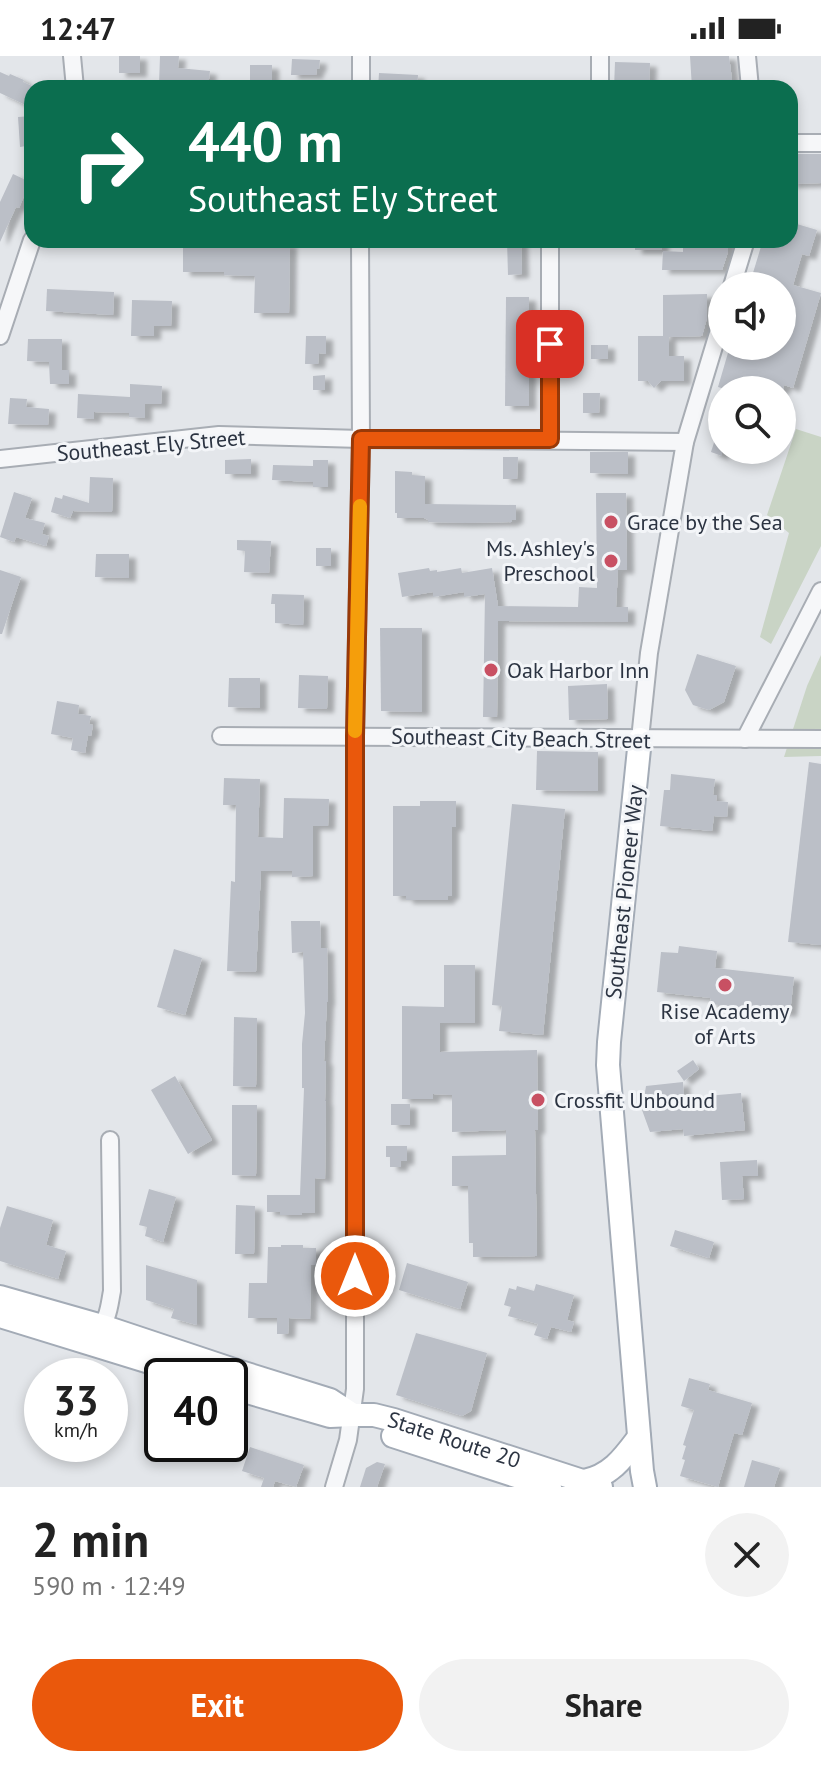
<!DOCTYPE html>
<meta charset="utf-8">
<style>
body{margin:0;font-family:"PT Sans",sans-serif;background:#f2f2f2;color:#222;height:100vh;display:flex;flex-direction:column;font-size:30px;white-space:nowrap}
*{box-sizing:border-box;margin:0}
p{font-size:26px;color:#767676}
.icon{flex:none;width:44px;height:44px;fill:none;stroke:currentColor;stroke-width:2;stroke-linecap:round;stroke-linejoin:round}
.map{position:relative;height:1431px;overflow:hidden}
.panel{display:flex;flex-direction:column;background:#fff;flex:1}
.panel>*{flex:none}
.top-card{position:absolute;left:24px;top:24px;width:774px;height:168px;border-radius:24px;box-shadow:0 4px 12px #0003;background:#0b6e4f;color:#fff;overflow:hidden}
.buttons{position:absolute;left:708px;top:216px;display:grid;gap:16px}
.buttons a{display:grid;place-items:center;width:88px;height:88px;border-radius:50%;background:#fff;box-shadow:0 4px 12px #0003;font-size:40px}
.speed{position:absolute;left:24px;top:1302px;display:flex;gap:16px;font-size:40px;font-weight:700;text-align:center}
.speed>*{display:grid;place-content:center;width:104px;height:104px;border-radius:50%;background:#fff;box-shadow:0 4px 12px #0003;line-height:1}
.speed small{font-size:20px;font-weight:400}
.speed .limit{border:4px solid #111;border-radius:12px;background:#fff;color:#111}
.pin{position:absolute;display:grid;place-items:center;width:68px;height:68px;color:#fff;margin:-34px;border-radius:16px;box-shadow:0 4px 12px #0006}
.me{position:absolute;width:88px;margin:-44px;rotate:0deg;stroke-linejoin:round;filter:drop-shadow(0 0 6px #0008)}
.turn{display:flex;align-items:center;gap:28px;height:168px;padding:0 32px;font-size:36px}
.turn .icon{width:104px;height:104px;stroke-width:2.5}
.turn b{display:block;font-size:56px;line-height:68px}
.round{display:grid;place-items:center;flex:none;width:84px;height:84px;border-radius:42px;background:#f2f2f2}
.head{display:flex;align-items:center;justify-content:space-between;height:136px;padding:0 32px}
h1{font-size:48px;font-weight:600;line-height:60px}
.button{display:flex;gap:16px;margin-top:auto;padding:16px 32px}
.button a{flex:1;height:92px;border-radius:48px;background:#ea580c;color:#fff;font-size:32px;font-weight:600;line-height:92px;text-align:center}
.button a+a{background:#f2f2f2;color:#222}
.status{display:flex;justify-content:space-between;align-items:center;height:56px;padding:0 40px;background:#fff;direction:ltr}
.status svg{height:22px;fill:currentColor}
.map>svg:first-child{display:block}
.green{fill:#c9d4c5}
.building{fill:#bbbfc7;filter:url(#shadow)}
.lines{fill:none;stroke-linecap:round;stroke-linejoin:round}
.minor-casing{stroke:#a8adb4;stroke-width:20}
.major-casing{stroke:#a3abb6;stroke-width:26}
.minor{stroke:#f6f7f9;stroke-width:16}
.major{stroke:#fff;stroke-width:22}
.route-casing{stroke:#983908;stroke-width:20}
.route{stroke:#ea580c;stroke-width:14}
.slow{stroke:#f59e0b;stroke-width:14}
.poi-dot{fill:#c85063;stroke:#f3f5f8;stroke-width:3}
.labels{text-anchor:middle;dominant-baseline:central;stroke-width:6;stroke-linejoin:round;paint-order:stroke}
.street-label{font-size:22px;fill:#2c3442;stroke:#f3f5f8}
.poi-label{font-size:22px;fill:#2c3442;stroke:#f3f5f8;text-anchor:start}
</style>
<div class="status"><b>12:47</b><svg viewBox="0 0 49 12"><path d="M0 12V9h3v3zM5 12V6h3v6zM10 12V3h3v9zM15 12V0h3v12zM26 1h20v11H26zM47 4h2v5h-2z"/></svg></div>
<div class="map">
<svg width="821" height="1431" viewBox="0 0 821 1431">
<defs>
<filter id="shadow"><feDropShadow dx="7" dy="4" stdDeviation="2" flood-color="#0004"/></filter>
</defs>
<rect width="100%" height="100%" fill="#e3e6ea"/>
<g class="green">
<polygon points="796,373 821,381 821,490 771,588 760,581 789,477 767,459"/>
<polygon points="821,599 821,700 784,701 807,630"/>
</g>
<g class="building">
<rect x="119" y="0" width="21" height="17"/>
<polygon points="160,0 179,0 178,12 210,15 208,32 180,32 180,29 159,29"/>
<polygon points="690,0 729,0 733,32 692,32"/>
<polygon points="292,3 320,4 319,13 317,13 316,19 291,19"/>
<polygon points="615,6 650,7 649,32 614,32"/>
<rect x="250" y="9" width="22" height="17"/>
<polygon points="0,16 9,20 10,18 24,24 23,26 32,30 32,52 0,37"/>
<polygon points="379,17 418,19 417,32 378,32"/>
<polygon points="32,60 32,89 20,91 18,61"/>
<polygon points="790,98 821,98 821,127 790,128"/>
<polygon points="13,118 30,126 19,152 16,151 0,186 0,146"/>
<polygon points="790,166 817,174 809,200 802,198 793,229 821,237 793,332 784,329 783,334 728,334 718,331 730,290 782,290 782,230 749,230 763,184 790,184"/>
<polygon points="188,184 211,184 211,186 290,187 289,257 254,257 255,220 224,219 224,216 183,216 183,191 188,191"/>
<polygon points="507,184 521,184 522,218 508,219"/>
<rect x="635" y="184" width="27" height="10"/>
<polygon points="683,184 728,184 728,196 722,214 662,214 663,195 683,196"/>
<polygon points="47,233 114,236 113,259 46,255"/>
<polygon points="707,238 707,262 702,280 669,281 669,300 684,300 684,325 661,325 654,332 648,325 638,325 638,280 663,280 663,239"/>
<polygon points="506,241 529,241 529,350 505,350"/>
<polygon points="132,244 172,245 171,270 154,270 154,280 131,280"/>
<polygon points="306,280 326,280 326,298 319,297 318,308 305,308"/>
<polygon points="28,283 62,283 62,314 69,314 69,328 50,328 49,306 27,305"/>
<rect x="591" y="289" width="17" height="14"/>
<polygon points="325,319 325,334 313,334 313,320"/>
<polygon points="130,328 162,330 161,348 145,348 145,362 129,361 129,357 94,356 94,363 77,362 78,338 130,341"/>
<polygon points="583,337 600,337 599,357 583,357"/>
<polygon points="10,342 27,343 26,351 49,353 48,369 8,368"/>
<polygon points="720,368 722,369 722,400 711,396"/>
<polygon points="590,396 628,396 628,418 590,417"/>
<polygon points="503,401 518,401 517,423 503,423"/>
<polygon points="251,403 251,418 225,418 225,404"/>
<polygon points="313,404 328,404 328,431 313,431 313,426 272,424 273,409 313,410"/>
<polygon points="395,415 412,416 412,419 425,420 425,448 516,449 516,464 512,464 512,466 465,467 428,466 428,464 424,462 397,462 397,457 395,457"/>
<polygon points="90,421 113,422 112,456 73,455 70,462 51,456 55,441 62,443 63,439 89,447"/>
<polygon points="14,436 32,442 25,462 45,467 42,478 49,480 46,490 16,481 14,486 0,481"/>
<polygon points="596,437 626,437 627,514 618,514 616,551 628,551 628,566 498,565 497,661 483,661 485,538 464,541 464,536 433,541 433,536 402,541 398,517 429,512 430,515 437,514 437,516 461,512 462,517 492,512 498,550 578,551 579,531 597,532"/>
<polygon points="237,484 271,485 269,517 244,516 245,495 237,494"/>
<rect x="316" y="492" width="15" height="18"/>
<polygon points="96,498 129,498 129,522 95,521"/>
<polygon points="0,514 21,521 2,578 0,578"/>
<polygon points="272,538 304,539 303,569 275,567 275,548 271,548"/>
<polygon points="380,572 422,572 422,656 381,655"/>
<polygon points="697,598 736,610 724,646 709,654 693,649 685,634"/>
<polygon points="299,619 328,620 327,653 298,652"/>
<polygon points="229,622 260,622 260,652 228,651"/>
<polygon points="607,628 608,663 569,664 568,630"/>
<polygon points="57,645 79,649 78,658 91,660 89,668 93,669 91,680 88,679 85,697 71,694 73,682 51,678"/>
<polygon points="537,695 598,696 598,735 536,734"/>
<polygon points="809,706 821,708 821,889 788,886"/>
<polygon points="671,718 715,723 713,739 717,739 716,745 728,746 727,761 714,760 712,775 660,770 664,734 670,734"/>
<polygon points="224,722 260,723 258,781 283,782 284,742 329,743 328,770 313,770 313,820 292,821 292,815 261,815 256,916 227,915 231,825 235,826 236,749 223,749"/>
<polygon points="420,745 456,745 456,771 452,771 452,840 448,840 448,844 406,844 406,840 393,840 393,750 420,750"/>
<polygon points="512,748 565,753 543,979 499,975 502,950 492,949"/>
<polygon points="291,865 320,865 321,892 327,892 328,946 327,946 324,1005 326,1005 325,1045 326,1046 325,1123 315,1122 315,1157 302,1157 302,1159 280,1159 280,1156 267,1156 267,1139 300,1139 304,1032 302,1032 302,988 305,957 303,896 292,897"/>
<polygon points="679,890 717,895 715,912 794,921 790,957 710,948 711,942 657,936 661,896 678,897"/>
<polygon points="174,893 202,902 185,959 157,951"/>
<polygon points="444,909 475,909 475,967 440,967 440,996 537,994 538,1074 535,1074 537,1200 473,1201 473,1187 469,1187 468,1130 452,1130 452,1100 506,1099 506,1074 452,1076 452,1039 433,1038 433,1043 402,1043 402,950 444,951"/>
<polygon points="234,961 257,962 256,1031 233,1030"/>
<polygon points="693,1004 699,1013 684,1025 677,1015"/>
<polygon points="175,1020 212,1084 188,1098 151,1034"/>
<polygon points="683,1026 684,1042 741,1037 745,1074 684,1080 683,1073 650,1076 642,1054 646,1030"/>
<rect x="391" y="1048" width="19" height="21"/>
<polygon points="232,1049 257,1049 256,1120 232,1119"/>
<polygon points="386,1090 407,1090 407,1105 401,1105 401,1111 390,1111 390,1101 386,1101"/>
<polygon points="757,1104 758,1120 742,1120 744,1143 722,1144 720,1106"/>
<polygon points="149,1133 176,1141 163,1186 145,1180 147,1171 139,1169"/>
<polygon points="236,1149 255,1150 254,1198 235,1198"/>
<polygon points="7,1150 53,1164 46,1189 66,1195 58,1223 0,1205 0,1172"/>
<polygon points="675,1174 714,1186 709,1202 670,1190"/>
<polygon points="281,1189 303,1189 303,1192 316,1192 316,1209 311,1209 310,1263 289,1262 288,1278 277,1278 277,1262 248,1262 249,1227 267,1227 268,1191 281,1191"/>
<polygon points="407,1207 468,1226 460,1253 399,1234"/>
<polygon points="146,1209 197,1224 197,1269 171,1262 174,1253 146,1244"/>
<polygon points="536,1228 574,1239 567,1264 574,1266 571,1276 551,1271 547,1283 534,1279 538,1268 508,1260 511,1251 504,1249 509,1232 516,1234 517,1230 534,1235"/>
<polygon points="416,1277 487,1297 471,1355 462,1360 396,1339"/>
<polygon points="689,1322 710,1328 708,1334 752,1347 742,1379 734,1377 718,1431 680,1420 685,1404 682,1403 686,1390 683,1389 694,1354 681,1350"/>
<polygon points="250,1391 304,1409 296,1431 275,1425 273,1431 261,1431 264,1422 242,1415"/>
<polygon points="752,1404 780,1412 774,1431 744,1431"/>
<polygon points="377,1406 385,1408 377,1431 360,1431 366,1412"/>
</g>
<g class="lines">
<defs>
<g id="minor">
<polyline points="72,0 75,32"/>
<polyline points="747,0 750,32"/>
<polyline points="361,32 361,0"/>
<polyline points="600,32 600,0"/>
<polyline points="790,87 821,87"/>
<polyline points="732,230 746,184"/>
<polyline points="0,280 32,184"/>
<polyline points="550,383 550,184"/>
<polyline points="0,403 219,379 361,383 685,386"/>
<polyline points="221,680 821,683"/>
<polyline points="640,683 649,597 685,386 722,264"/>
<polyline points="745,683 821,535"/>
<path d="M95,1275C109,1265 109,1250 112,1235L110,1084"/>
<polyline points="334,1431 348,1384 355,1333 355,680 361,383 360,184"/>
</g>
<g id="major">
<polyline points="640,683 609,986 608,1009 642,1415 645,1431"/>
<path id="s1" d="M0,1241L102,1270L234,1314L330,1344L353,1359H374L394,1364L601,1431"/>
<polyline points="0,1260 195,1320"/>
<polyline points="230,1331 330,1360 353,1359"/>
<polyline points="393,1380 550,1431"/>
<path d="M584,1425C611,1420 624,1401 639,1381"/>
</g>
</defs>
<use href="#minor" class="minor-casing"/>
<use href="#major" class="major-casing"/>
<use href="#minor" class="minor"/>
<use href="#major" class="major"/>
</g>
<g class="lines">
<defs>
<polyline id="route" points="355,1220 355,680 361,383 550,383 550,288"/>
</defs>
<use href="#route" class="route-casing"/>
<use href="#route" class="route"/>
<polyline class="slow" points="355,675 360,450"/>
</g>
<g class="poi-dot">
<circle cx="611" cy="466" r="8"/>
<circle cx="611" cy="505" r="8"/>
<circle cx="491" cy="614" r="8"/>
<circle cx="725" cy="929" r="8"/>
<circle cx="538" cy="1044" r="8"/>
</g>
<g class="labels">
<g class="street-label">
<text transform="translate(151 389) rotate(-5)">Southeast Ely Street</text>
<text transform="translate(521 682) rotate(1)">Southeast City Beach Street</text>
<text transform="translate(624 836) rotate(-84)">Southeast Pioneer Way</text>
<text stroke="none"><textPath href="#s1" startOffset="478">State Route 20</textPath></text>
</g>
<g class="poi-label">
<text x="627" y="466">Grace by the Sea</text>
<text x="595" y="492" text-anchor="end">Ms. Ashley's<tspan x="595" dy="25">Preschool</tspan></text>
<text x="507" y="614">Oak Harbor Inn</text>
<text x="725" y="955" text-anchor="middle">Rise Academy<tspan x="725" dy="25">of Arts</tspan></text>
<text x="554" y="1044">Crossfit Unbound</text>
</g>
</g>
</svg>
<div class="buttons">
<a><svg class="icon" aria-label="sound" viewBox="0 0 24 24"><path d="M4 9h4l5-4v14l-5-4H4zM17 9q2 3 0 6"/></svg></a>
<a><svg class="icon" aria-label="search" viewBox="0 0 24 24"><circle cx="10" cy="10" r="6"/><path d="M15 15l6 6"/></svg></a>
</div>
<div class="speed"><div>33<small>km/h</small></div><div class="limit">40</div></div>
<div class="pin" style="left:550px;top:288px;background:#d93025"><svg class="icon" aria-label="arrive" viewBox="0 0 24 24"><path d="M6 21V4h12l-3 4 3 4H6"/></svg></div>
<svg class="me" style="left:355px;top:1220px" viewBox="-20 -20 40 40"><circle r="17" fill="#ea580c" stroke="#fff" stroke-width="3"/><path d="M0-11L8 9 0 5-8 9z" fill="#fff"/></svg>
<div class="top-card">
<div class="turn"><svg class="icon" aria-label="right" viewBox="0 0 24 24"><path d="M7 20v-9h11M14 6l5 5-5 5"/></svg><div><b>440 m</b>Southeast Ely Street</div></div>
</div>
</div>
<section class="panel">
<div class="head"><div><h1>2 min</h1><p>590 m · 12:49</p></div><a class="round"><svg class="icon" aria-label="close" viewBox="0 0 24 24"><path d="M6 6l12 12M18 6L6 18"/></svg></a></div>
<div class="button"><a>Exit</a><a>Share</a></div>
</section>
